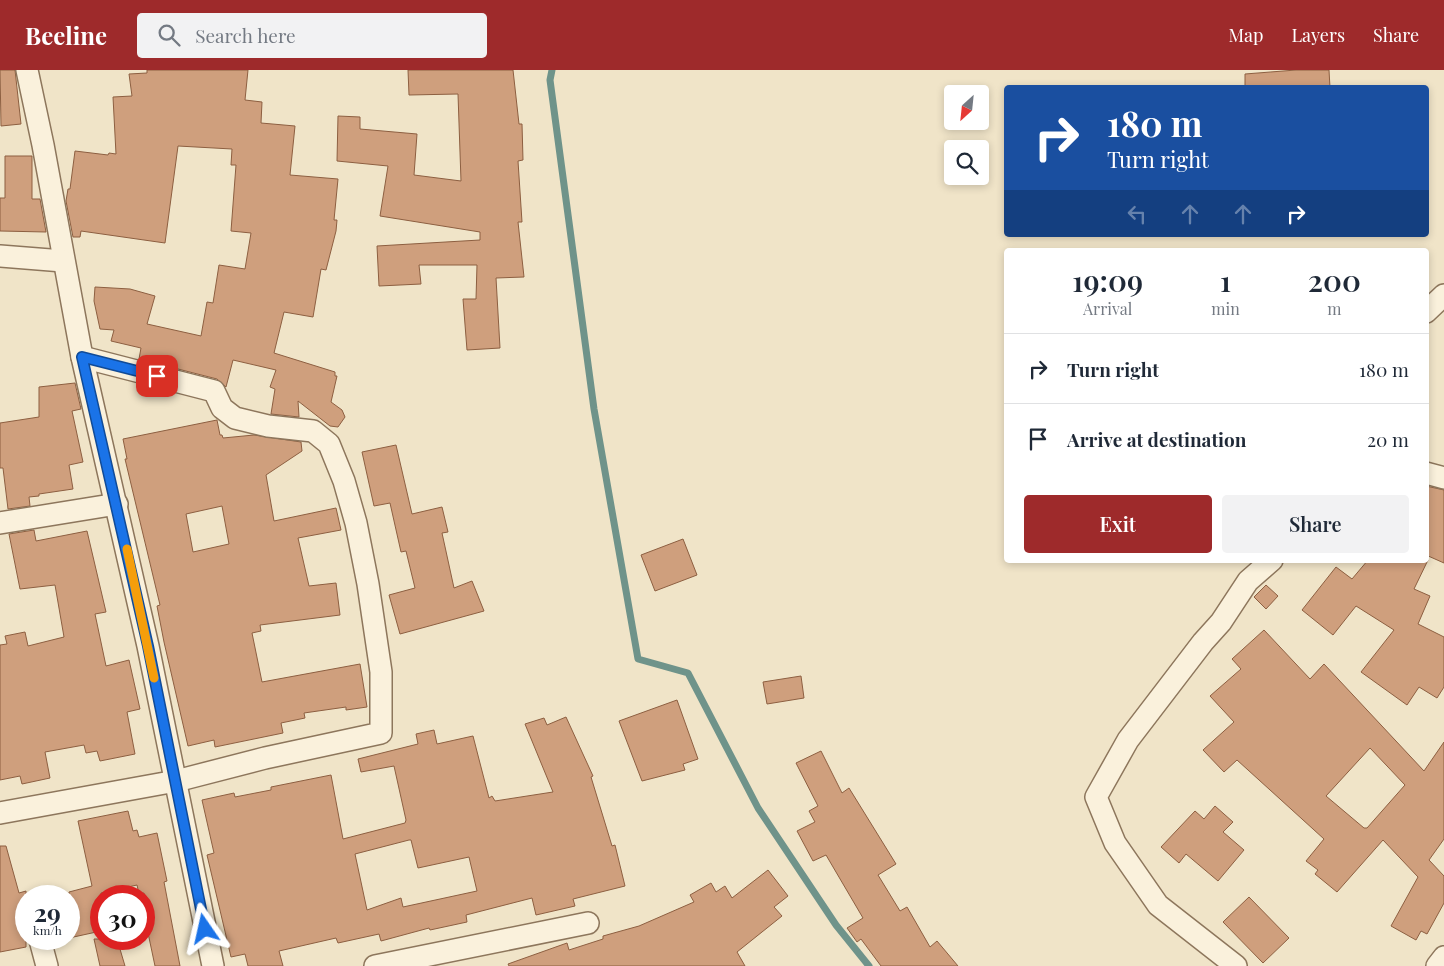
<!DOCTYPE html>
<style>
body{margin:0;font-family:"Playfair Display",serif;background:#f2f2f3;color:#1f2937;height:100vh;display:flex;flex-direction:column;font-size:19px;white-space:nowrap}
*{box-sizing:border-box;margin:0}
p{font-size:16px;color:#747a83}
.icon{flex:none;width:28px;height:28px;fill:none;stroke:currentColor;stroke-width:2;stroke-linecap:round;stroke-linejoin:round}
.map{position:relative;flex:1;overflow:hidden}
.drawer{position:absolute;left:1004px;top:178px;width:425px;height:315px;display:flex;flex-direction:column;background:#fff;border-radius:5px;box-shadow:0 2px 8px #0003}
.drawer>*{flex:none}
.hud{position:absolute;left:1004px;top:15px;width:425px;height:152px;border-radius:5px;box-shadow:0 2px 8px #0003;background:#1a4fa0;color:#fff;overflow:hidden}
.needle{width:32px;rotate:207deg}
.controls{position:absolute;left:944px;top:15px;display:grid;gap:10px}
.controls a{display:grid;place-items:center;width:45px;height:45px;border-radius:5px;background:#fff;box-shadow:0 2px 8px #0003;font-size:25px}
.speed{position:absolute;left:15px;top:815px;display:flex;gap:10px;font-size:25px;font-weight:700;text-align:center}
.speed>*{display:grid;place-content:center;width:65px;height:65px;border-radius:50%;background:#fff;box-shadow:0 2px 8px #0003;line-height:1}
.speed small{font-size:12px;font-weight:400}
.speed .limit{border:8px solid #d22;background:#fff;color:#111}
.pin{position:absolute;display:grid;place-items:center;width:42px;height:42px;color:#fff;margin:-21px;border-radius:10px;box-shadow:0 2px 8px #0006}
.me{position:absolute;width:55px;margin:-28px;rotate:349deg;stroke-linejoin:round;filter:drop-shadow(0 0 4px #0008)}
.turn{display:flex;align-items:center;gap:18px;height:105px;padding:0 20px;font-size:22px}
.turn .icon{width:65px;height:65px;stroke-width:2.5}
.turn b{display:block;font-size:35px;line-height:42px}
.lanes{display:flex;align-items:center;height:48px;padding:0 20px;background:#0003;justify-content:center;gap:25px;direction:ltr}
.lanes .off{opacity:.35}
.eta{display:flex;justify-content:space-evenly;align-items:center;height:85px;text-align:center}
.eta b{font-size:30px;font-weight:600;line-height:35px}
.primary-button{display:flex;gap:10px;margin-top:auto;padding:10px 20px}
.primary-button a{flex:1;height:58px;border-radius:5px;background:#9e2a2b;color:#fff;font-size:20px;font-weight:600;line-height:58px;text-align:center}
.primary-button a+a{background:#f2f2f3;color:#1f2937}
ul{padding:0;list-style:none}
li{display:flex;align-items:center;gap:15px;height:70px;padding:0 20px;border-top:1px solid #e0e1e3}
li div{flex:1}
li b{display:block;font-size:19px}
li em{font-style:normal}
header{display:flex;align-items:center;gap:30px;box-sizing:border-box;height:70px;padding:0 25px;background:#9e2a2b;color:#fff}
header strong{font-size:24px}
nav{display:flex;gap:28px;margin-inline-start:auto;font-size:18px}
.search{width:350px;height:45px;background:#f2f2f3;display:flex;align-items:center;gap:12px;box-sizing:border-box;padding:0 18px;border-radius:5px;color:#747a83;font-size:19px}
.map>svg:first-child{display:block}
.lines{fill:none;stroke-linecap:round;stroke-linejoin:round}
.stream{stroke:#6f938a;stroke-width:7}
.building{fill:#cf9f7d;stroke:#8d5f41;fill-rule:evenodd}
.minor-casing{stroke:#8d765c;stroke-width:24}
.minor{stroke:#faf1dc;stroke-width:21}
.route-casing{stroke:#114b97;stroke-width:12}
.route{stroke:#1a73e8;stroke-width:9}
.slow{stroke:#f59e0b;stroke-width:9}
</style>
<header>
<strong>Beeline</strong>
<div class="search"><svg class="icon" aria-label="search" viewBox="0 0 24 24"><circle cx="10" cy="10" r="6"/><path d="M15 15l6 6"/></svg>Search here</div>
<nav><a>Map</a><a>Layers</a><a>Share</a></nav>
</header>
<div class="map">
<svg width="1444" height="896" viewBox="0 0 1444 896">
<rect width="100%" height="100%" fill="#f0e4c8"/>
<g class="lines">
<polyline class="stream" points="552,0 550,10 594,339 638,589 688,603 758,738 836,855 869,896"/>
</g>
<g class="building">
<polygon points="0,0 15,0 21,54 1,56"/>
<polygon points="147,0 248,0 245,30 262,32 261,53 295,56 290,105 338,109 334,150 337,150 336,161 326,200 321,199 313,247 284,242 274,283 335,302 335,306 337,306 331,332 342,340 345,347 338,357 330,356 298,331 299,347 271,344 275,319 270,317 276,300 233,290 226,317 217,309 139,289 141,278 111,271 114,260 100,259 94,231 95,217 130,219 155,226 147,254 201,266 207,232 213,233 219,195 245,199 251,163 231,161 236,95 231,95 232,79 178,76 165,173 81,161 80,167 73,167 66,131 68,119 70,119 75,81 108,85 109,83 116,84 113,27 132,26 129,4 147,3"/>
<polygon points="408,0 513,0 519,54 522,54 523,90 518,91 522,152 518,152 524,207 496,208 500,278 467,280 463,229 476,229 477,195 419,195 421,214 379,216 377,176 480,170 480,162 380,146 388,96 337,91 338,46 360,47 360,59 417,64 414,105 461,111 458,24 409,25"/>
<polygon points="1296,0 1329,0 1330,18 1245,18 1245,4"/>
<polygon points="5,86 32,86 32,129 40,129 46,162 0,161 0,128 5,128"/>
<polygon points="75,313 81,339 72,341 83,392 69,395 73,419 39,424 39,426 29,427 30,436 8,439 3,398 0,398 0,353 39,347 39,317"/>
<path d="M217,350L220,365H222L223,368L254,365L301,372L302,381L266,405L274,451L336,438L341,460L298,468L309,516L336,513L340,545L260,555L261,561L252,563L262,612L360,594L367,637L346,640V637L304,643L305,648L281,653L283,663L215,677L214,670L188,676L164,572L157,536L160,535L125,389H127L123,369ZM222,436L229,474L193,482L186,444Z"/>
<polygon points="396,375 412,444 442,437 448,462 442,463 454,518 472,511 484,541 400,564 389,525 415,518 406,481 401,482 390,433 374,436 362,382"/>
<polygon points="1426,416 1444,420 1444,493 1426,485"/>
<polygon points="34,460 36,471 87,461 106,542 95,544 106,596 129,590 140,639 127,642 135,684 100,691 97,681 86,683 84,675 45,682 50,708 22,714 20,706 0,710 0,575 7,574 5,566 25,562 28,576 64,567 55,515 20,519 9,464"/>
<polygon points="683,469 697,505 655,521 641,485"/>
<polygon points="1368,490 1428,490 1414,519 1430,526 1418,554 1444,567 1444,617 1437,628 1419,617 1407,635 1361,602 1394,560 1356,536 1333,565 1302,540 1336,497 1352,509"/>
<polygon points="1266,515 1278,526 1266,539 1254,527"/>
<path d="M1264,560L1310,609L1324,594L1424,701L1444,672V769L1429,790L1444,806V833L1427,864L1421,861L1416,870L1391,856L1418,807L1383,770L1337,822L1315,804L1318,800L1306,791L1324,769L1237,690L1224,702L1203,680L1234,652L1210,626L1241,599L1232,589ZM1370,678L1405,715L1367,758H1364L1326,726Z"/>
<polygon points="801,606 804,628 767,634 763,612"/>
<polygon points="677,630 698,689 683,694 685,700 642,711 619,651"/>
<path d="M566,647L593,706L591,707L612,776L615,775L625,816L573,829L575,836L536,845L532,828L466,845L467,852L430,860L429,858L381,871L379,864L338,873L336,868L279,881L283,896H248L245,884L231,887L207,785L214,783L202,730L234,723L235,727L271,720V717L331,705L343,769L405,753L406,750L394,696L361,702L358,689L418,674L416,664L434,660L437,674L473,666L489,728L492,726L495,731L553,722L525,654L544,648L547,655ZM409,770H411L418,798L469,787L477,821L403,837L401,828L367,840L355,784Z"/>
<polygon points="821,681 842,723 849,718 896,794 878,805 900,841 907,837 930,877 937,871 958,896 881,896 861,869 857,872 847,858 863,848 826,785 813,791 797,761 815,752 809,741 818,736 796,693"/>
<polygon points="1215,736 1233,752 1223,762 1244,780 1218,811 1186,784 1179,793 1161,777 1195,741 1204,749"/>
<polygon points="128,741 133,761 137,760 139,767 157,763 167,811 164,812 180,896 155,896 144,844 144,823 139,824 137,815 101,823 101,861 69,868 69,822 92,816 78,751"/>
<polygon points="0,776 6,776 19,823 26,821 26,877 0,882"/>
<polygon points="768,800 788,826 774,837 782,846 737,882 745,896 509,896 508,894 567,873 569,880 603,869 603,866 639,856 694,832 690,825 711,813 716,822 725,816 732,828"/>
<polygon points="1249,827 1289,868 1263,893 1223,852"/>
<polygon points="94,869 117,869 125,896 100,896"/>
</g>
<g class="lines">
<defs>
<g id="minor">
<polyline points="27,0 43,75 82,287 148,576 213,896"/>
<polyline points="0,186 63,191"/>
<polyline points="1426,242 1444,225"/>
<polyline points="1426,403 1444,408"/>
<polyline points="0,453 117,434"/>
<polyline points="0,743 176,711 265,688 381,663 381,602 368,514 356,453 344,411 329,374 313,361 268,356 235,348 222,338 214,321 82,287"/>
<polyline points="40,870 47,896"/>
<polyline points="375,896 588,853"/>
<polyline points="1236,896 1158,835 1115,773 1096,727 1128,670 1203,572 1221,552 1248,511 1272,490"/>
<polyline points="1437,896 1444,887"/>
</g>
</defs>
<use href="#minor" class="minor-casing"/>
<use href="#minor" class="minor"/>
</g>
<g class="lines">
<defs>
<polyline id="route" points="157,306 82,287 148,576 205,859"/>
</defs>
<use href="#route" class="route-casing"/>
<use href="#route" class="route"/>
<polyline class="slow" points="127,479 154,608"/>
</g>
</svg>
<div class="controls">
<a><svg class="needle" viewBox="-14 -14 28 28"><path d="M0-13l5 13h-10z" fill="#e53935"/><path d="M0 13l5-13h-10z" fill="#747a83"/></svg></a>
<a><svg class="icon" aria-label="search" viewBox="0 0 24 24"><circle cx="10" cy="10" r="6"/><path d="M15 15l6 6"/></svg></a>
</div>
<div class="speed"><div>29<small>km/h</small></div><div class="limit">30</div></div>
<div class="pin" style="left:157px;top:306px;background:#d93025"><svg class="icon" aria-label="arrive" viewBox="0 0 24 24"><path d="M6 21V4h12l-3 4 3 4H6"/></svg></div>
<svg class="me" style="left:205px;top:859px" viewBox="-20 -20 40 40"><path d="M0-17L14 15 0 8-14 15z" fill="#1a73e8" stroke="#fff" stroke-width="4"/></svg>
<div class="hud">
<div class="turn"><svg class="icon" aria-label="right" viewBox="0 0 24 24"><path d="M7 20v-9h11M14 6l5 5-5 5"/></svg><div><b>180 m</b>Turn right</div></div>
<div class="lanes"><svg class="icon off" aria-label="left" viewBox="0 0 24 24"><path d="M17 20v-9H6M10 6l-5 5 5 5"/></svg><svg class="icon off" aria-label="ahead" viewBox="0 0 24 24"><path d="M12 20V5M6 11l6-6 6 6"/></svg><svg class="icon off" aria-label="ahead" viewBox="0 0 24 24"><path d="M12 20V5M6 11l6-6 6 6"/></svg><svg class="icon" aria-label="right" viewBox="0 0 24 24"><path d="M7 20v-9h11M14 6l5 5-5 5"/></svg></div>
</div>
<section class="drawer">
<div class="eta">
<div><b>19:09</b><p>Arrival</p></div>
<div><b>1</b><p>min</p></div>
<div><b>200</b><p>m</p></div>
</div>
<ul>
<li><svg class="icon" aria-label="right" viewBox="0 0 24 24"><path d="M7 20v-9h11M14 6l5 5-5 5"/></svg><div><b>Turn right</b></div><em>180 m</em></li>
<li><svg class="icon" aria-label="arrive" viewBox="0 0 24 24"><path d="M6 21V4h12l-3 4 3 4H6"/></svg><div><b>Arrive at destination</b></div><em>20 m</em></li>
</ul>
<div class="primary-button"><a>Exit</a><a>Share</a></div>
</section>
</div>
